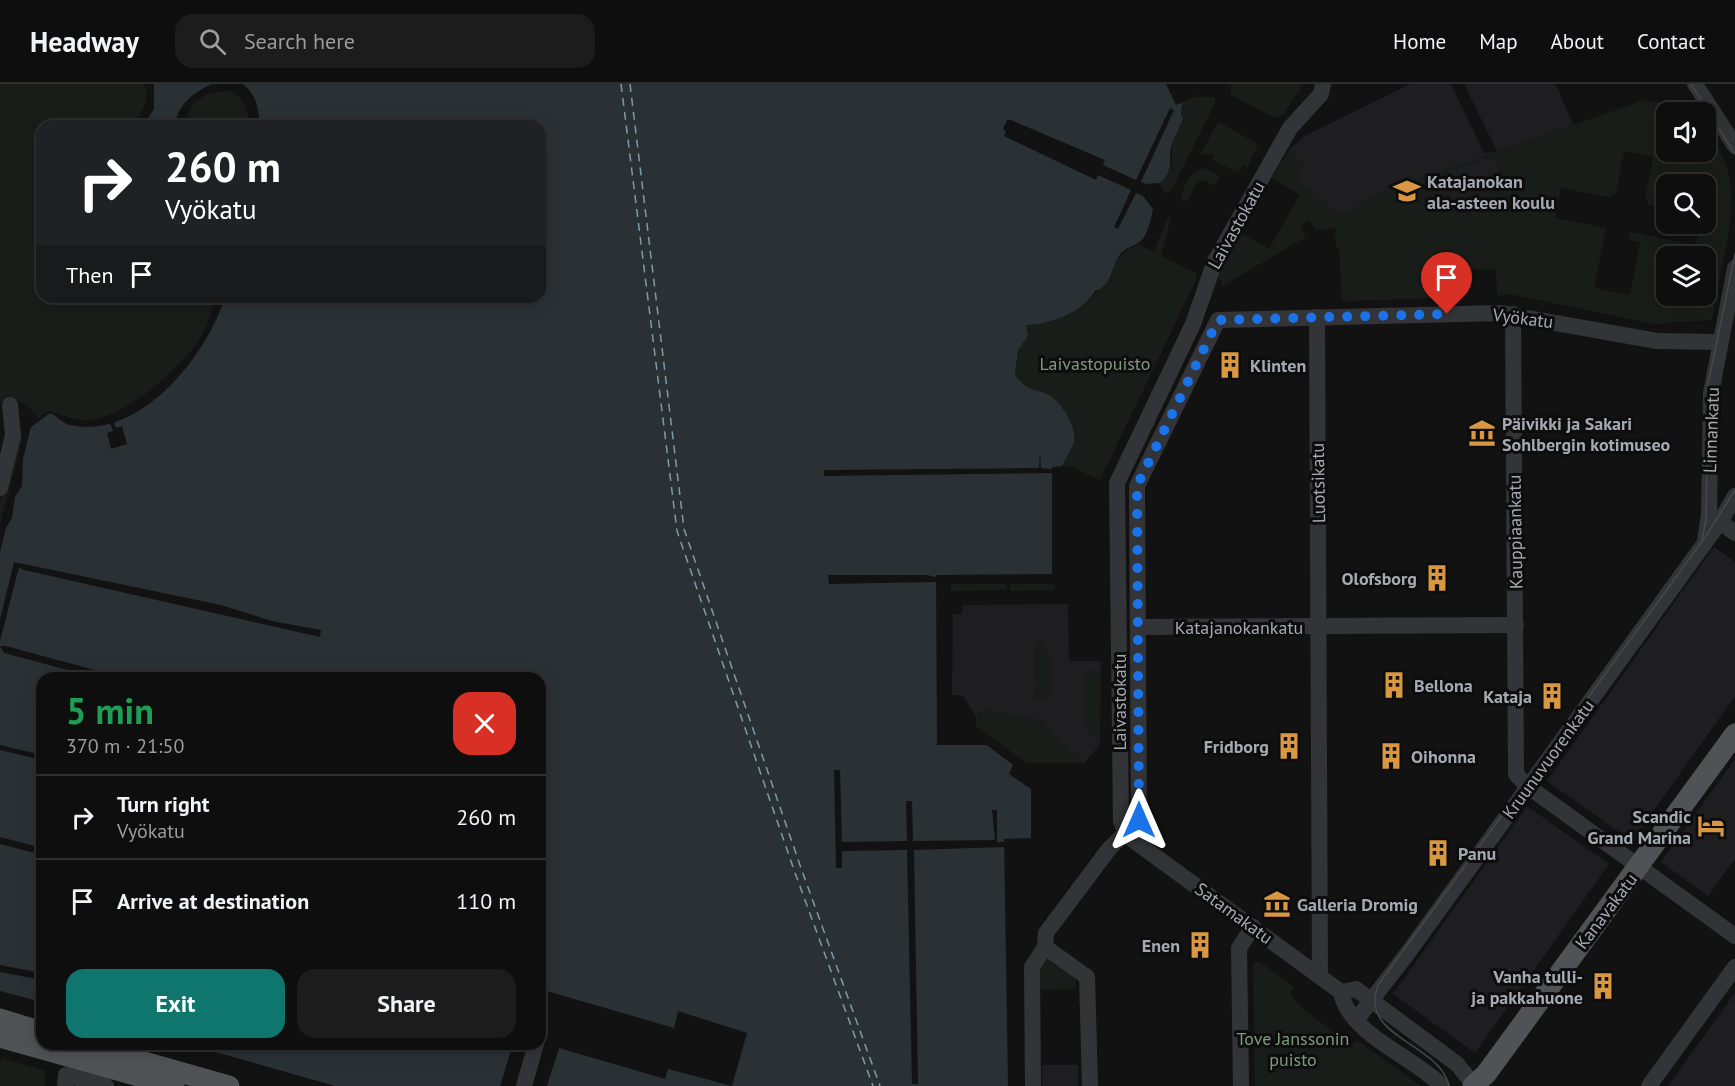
<!DOCTYPE html>
<meta charset="utf-8">
<style>
body{margin:0;font-family:"PT Sans",sans-serif;background:#1c1c1c;color:#f1f3f6;height:100vh;display:flex;flex-direction:column;font-size:22px;white-space:nowrap}
*{box-sizing:border-box;margin:0}
p{font-size:20px;color:#9b9c9e}
.icon{flex:none;width:33px;height:33px;fill:none;stroke:currentColor;stroke-width:2;stroke-linecap:round;stroke-linejoin:round}
.map{position:relative;flex:1;overflow:hidden}
.side{position:absolute;left:36px;top:588px;width:510px;height:378px;display:flex;flex-direction:column;background:#0e0e0e;border-radius:18px;box-shadow:0 3px 15px #0003,0 0 0 2px #2e2e2e}
.side>*{flex:none}
.top-card{position:absolute;left:36px;top:36px;width:510px;height:183px;border-radius:18px;box-shadow:0 3px 15px #0003,0 0 0 2px #2e2e2e;background:#202124;color:#fff;overflow:hidden}
.fabs{position:absolute;left:1656px;top:18px;display:grid;gap:12px}
.fabs a{display:grid;place-items:center;width:60px;height:60px;border-radius:12px;background:#0e0e0e;box-shadow:0 3px 15px #0003,0 0 0 2px #2e2e2e;font-size:30px}
.pin{position:absolute;display:grid;place-items:center;width:51px;height:51px;color:#fff;margin:-62px -26px;border-radius:50% 50% 50% 0;rotate:-45deg;box-shadow:0 0 6px #0007}
.pin .icon{rotate:45deg}
.me{position:absolute;width:66px;margin:-33px;rotate:0deg;stroke-linejoin:round;filter:drop-shadow(0 0 4px #0008)}
.turn{display:flex;align-items:center;gap:21px;height:126px;padding:0 30px;font-size:27px}
.turn .icon{width:78px;height:78px;stroke-width:2.5}
.turn b{display:block;font-size:42px;line-height:51px}
.then{display:flex;align-items:center;height:57px;padding:0 30px;background:#0003;gap:12px;font-size:22px}
.round{display:grid;place-items:center;flex:none;width:63px;height:63px;border-radius:18px;background:#1c1c1c}
.head{display:flex;align-items:center;justify-content:space-between;height:102px;padding:0 30px}
h1{font-size:36px;font-weight:800;line-height:45px;color:#1e9e55}
.primary-button{display:flex;gap:12px;margin-top:auto;padding:12px 30px}
.primary-button a{flex:1;height:69px;border-radius:18px;background:#0f766e;color:#fff;font-size:24px;font-weight:800;line-height:69px;text-align:center}
.primary-button a+a{background:#1c1c1c;color:#f1f3f6}
ul{padding:0;list-style:none}
li{display:flex;align-items:center;gap:18px;height:84px;padding:0 30px;border-top:2px solid #2e2e2e}
li div{flex:1}
li b{display:block;font-size:22px}
li em{font-style:normal}
header{display:flex;align-items:center;gap:36px;box-sizing:border-box;height:84px;padding:0 30px;background:#0e0e0e;border-bottom:2px solid #2e2e2e}
header strong{font-size:28px}
nav{display:flex;gap:33px;margin-inline-start:auto;font-size:21px}
.search{width:420px;height:54px;background:#1c1c1c;display:flex;align-items:center;gap:15px;box-sizing:border-box;padding:0 21px;border-radius:18px;color:#9b9c9e;font-size:22px}
.map>svg:first-child{display:block}
.built{fill:#1e1e20}
.green{fill:#191d19;fill-rule:evenodd}
.water{fill:#2a3135}
.pier{fill:#121213}
.lines{fill:none;stroke-linecap:round;stroke-linejoin:round}
.ferry{stroke:#809aa9;stroke-width:1.5;stroke-dasharray:8 6;stroke-linecap:butt}
.minor{stroke:#333437;stroke-width:16}
.major{stroke:#505256;stroke-width:21}
.tram{stroke:#46494c;stroke-width:1.5}
.route{stroke:#1a73e8;stroke-width:10;stroke-dasharray:0 18}
.labels{text-anchor:middle;dominant-baseline:central;stroke-width:6;stroke-linejoin:round;paint-order:stroke}
.poi-label{font-size:18px;font-weight:bold;fill:#a5aab2;stroke:#0d0d0e;text-anchor:start}
.street-label{font-size:18px;fill:#a5aab2;stroke:#0d0d0e}
.park-label{font-size:18px;fill:#7f9b7e;stroke:#0d0d0e}
</style>
<header>
<strong>Headway</strong>
<div class="search"><svg class="icon" aria-label="search" viewBox="0 0 24 24"><circle cx="10" cy="10" r="6"/><path d="M15 15l6 6"/></svg>Search here</div>
<nav><a>Home</a><a>Map</a><a>About</a><a>Contact</a></nav>
</header>
<div class="map">
<svg width="1735" height="1002" viewBox="0 0 1735 1002">
<rect width="100%" height="100%" fill="#121213"/>
<g class="built">
<polygon points="1410,0 1451,0 1484,69 1493,68 1500,88 1432,214 1342,217 1339,132 1295,93 1304,80 1289,66 1305,52"/>
<polygon points="1464,0 1556,0 1573,41 1497,67"/>
<polygon points="1714,463 1735,478 1735,612 1632,757 1547,697"/>
<polygon points="1068,520 1069,577 1101,577 1100,661 1084,679 1027,679 976,642 976,632 962,611 952,611 953,530 962,530 963,521"/>
<polygon points="1735,675 1735,775 1708,812 1661,778"/>
<polygon points="1527,722 1609,780 1475,969 1393,910"/>
<polygon points="1735,909 1735,1002 1668,1002"/>
<rect x="1042" y="981" width="36" height="21"/>
</g>
<g class="green">
<path d="M0,0H144C152,15 141,30 133,42H42V59L34,96L42,107V213H216C212,227 205,248 196,260C173,290 128,331 89,336C76,337 62,331 49,327L38,334C29,321 17,311 0,318Z"/>
<polygon points="1231,0 1304,0 1283,31 1275,34 1231,11"/>
<path d="M232,7C245,17 248,26 249,42L183,40C194,14 202,8 232,7Z"/>
<polygon points="1196,13 1215,13 1215,19 1172,105 1165,110 1160,99 1172,82 1172,60 1181,41 1182,19"/>
<path d="M1645,16L1665,19L1684,28H1666V68H1706V45C1735,82 1735,116 1726,163C1721,187 1716,212 1712,236L1654,240L1509,210L1497,212L1496,185H1456V213L1342,217L1339,165L1336,163L1335,144L1316,147L1310,136L1300,142L1306,153L1221,203L1222,197L1216,193L1240,149L1269,165L1300,111L1272,94L1289,66L1304,80L1296,93L1339,132L1385,106ZM1624,67L1653,73L1645,115L1649,121L1666,124V100H1679L1681,91L1703,96L1702,100H1706V140H1700L1696,161L1630,148L1629,156L1640,158L1630,211L1594,204L1606,144L1555,134L1561,104L1609,113L1616,109ZM1495,73L1500,88C1474,96 1469,94 1467,122H1452L1451,87ZM1666,172H1706V212H1666Z"/>
<polygon points="1218,38 1258,60 1248,83 1244,81 1238,89 1213,76 1213,70 1201,70"/>
<path d="M1206,84L1220,92L1215,102L1204,96L1197,98L1187,117L1183,118L1181,113C1185,99 1191,86 1206,84Z"/>
<path d="M1168,133L1171,134L1161,172L1196,189V196L1100,396L1072,383L1062,382L1075,355C1068,336 1063,318 1042,309C1029,304 1026,305 1015,291L1018,266L1028,252L1026,241C1045,241 1071,229 1087,217C1093,213 1106,197 1113,190C1115,173 1123,168 1138,160L1154,168Z"/>
<polygon points="17,349 23,353 0,440 0,417"/>
<polygon points="951,500 1006,500 1006,506 951,507"/>
<polygon points="1010,500 1054,500 1054,506 1010,507"/>
<path d="M1040,557H1044C1051,572 1059,605 1044,617H1034V604L1038,601L1034,594V563Z"/>
<polygon points="1084,587 1100,587 1100,661 1086,646 1084,639"/>
<polygon points="986,624 1012,632 1041,635 1070,669 1074,666 1084,679 1027,679 976,642 978,628"/>
<polygon points="1050,875 1076,894 1076,905 1041,906 1040,889 1044,876"/>
<polygon points="1253,878 1260,878 1294,903 1290,910 1304,926 1352,961 1357,956 1421,1002 1255,1002"/>
<polygon points="3,974 45,987 45,1002 0,1002 0,978"/>
</g>
<g class="water">
<path d="M154,0H212C196,7 173,23 177,42H143L154,25Z"/>
<path d="M243,0H1201L1195,13L1182,19L1181,30L1183,34C1180,44 1175,51 1172,60C1166,78 1177,81 1160,99L1146,100L1148,101L1143,112L1153,125C1151,134 1149,145 1144,153C1138,162 1128,162 1121,169C1111,182 1113,201 1095,207C1081,229 1052,240 1026,241L1028,252L1018,266L1015,291C1031,311 1035,303 1051,312C1062,320 1077,344 1074,357C1072,366 1066,373 1062,382L1052,383V490L936,491L937,661H987L1013,681L1009,690L1031,705V754L1004,755L1008,1002H335L187,960H540V594H42V918L0,907V468L6,444L12,434L15,413L22,402L23,375L31,343L50,329C57,332 62,339 70,341C139,357 207,272 225,213H540V42H259C260,26 256,10 243,0Z"/>
</g>
<g class="pier">
<polygon points="1166,0 1201,0 1195,13 1176,21"/>
<polygon points="1170,24 1174,26 1141,98 1148,101 1143,112 1136,109 1118,145 1114,143 1131,106 1098,91 1096,96 1004,52 1006,47 1003,45 1007,36 1011,36 1105,76 1103,81 1136,96"/>
<polygon points="114,337 116,344 122,342 127,360 111,365 107,349 113,347 110,339"/>
<polygon points="1040,368 1041,384 1052,385 1052,389 824,392 824,386 1039,384"/>
<polygon points="14,478 221,521 272,537 321,546 320,553 24,486 19,483 0,557 0,535"/>
<polygon points="828,491 927,491 936,493 936,498 829,500"/>
<polygon points="0,562 6,562 124,594 98,594 4,569"/>
<polygon points="0,661 42,671 42,676 0,666"/>
<polygon points="834,686 840,686 842,758 907,757 906,717 912,717 913,757 995,756 992,726 997,726 997,758 1004,758 1004,763 914,766 918,1000 912,1000 907,766 842,767 842,784 836,784"/>
<polygon points="0,753 42,764 42,771 0,760"/>
<polygon points="0,881 42,889 42,896 0,888"/>
<polygon points="540,905 674,944 678,927 747,949 732,1002 668,985 665,995 559,964 547,1002 500,1002 513,960 540,960"/>
</g>
<g class="lines">
<g class="ferry">
<polyline points="621,0 677,447 794,786 873,1002"/>
<polyline points="630,0 684,445 801,784 880,1002"/>
</g>
<g class="minor">
<polyline points="1695,0 1735,62"/>
<polyline points="1513,230 1516,690 1526,701 1735,852"/>
<polyline points="1317,233 1320,892"/>
<polyline points="0,404 13,351 10,321"/>
<polyline points="1712,432 1735,449"/>
<polyline points="1705,457 1709,430 1711,309 1735,184"/>
<polyline points="1138,543 1516,541"/>
<polyline points="1126,751 1121,737 1117,399 1193,240 1215,177 1290,44 1321,10 1323,0"/>
<path d="M1126,751L1341,908C1348,950 1414,973 1442,1002"/>
<polyline points="1045,863 1087,893 1090,1002"/>
<polyline points="1341,908 1356,905 1457,980 1474,1001"/>
<polyline points="1357,935 1407,870 1720,438 1735,412"/>
<polyline points="65,1002 66,991 106,1002"/>
<polyline points="524,1002 536,960"/>
<polyline points="1033,1002 1032,883 1045,863 1046,849 1109,765 1139,736 1137,402 1218,236 1500,229 1657,257 1719,258"/>
<polyline points="1241,1002 1239,864 1253,843"/>
<polyline points="1649,1002 1735,883"/>
</g>
<g class="major">
<polyline points="0,935 42,948"/>
<polyline points="0,953 174,1002"/>
<polyline points="81,960 229,1002"/>
<polyline points="1473,1002 1486,990 1735,650"/>
</g>
<g class="tram">
<polyline points="1691,0 1735,70"/>
<polyline points="1702,455 1706,436 1708,300 1735,170"/>
<path d="M1449,1002C1440,959 1358,954 1378,901L1706,452L1735,406"/>
</g>
</g>
<g class="lines">
<polyline class="route" points="1139,736 1137,402 1218,236 1447,230"/>
</g>
<defs>
<symbol id="school-bare" viewBox="-9 -9 18 18"><path d="M0-5L7-2L0 1L-7-2ZM-4 1L0 2.5L4 1V4Q0 6-4 4Z" fill="#da9742" stroke="#0d0d0e" stroke-width="2.5" paint-order="stroke"/></symbol>
<symbol id="building-bare" viewBox="-9 -9 18 18"><path d="M-4-6H4V6H1V3H-1V6H-4ZM-2.5-4.3h1.7v1.8h-1.7ZM.8-4.3h1.7v1.8H.8ZM-2.5-1h1.7V.8h-1.7ZM.8-1h1.7V.8H.8Z" fill="#da9742" stroke="#0d0d0e" stroke-width="2.5" paint-order="stroke"/></symbol>
<symbol id="museum-bare" viewBox="-9 -9 18 18"><path d="M0-6L6-3V-2H-6V-3ZM-5-1h2V3h-2ZM-1-1h2V3h-2ZM3-1h2V3H3ZM-6 4H6V6H-6Z" fill="#da9742" stroke="#0d0d0e" stroke-width="2.5" paint-order="stroke"/></symbol>
<symbol id="hotel-bare" viewBox="-9 -9 18 18"><path d="M-6-4.5h1.5V1H6V5H4.5V3h-9V5H-6ZM-4 0a1.8 1.8 0 1 1 3.6 0ZM.5 0V-2.5h3Q6-2.5 6 0Z" fill="#da9742" stroke="#0d0d0e" stroke-width="2.5" paint-order="stroke"/></symbol>
</defs>
<g fill-rule="evenodd">
<use href="#school-bare" x="1388" y="88" width="38" height="38"/>
<use href="#building-bare" x="1211" y="262" width="38" height="38"/>
<use href="#museum-bare" x="1463" y="330" width="38" height="38"/>
<use href="#building-bare" x="1418" y="475" width="38" height="38"/>
<use href="#building-bare" x="1375" y="582" width="38" height="38"/>
<use href="#building-bare" x="1533" y="593" width="38" height="38"/>
<use href="#building-bare" x="1270" y="643" width="38" height="38"/>
<use href="#building-bare" x="1372" y="653" width="38" height="38"/>
<use href="#hotel-bare" x="1692" y="723" width="38" height="38"/>
<use href="#building-bare" x="1419" y="750" width="38" height="38"/>
<use href="#museum-bare" x="1258" y="801" width="38" height="38"/>
<use href="#building-bare" x="1181" y="842" width="38" height="38"/>
<use href="#building-bare" x="1584" y="883" width="38" height="38"/>
</g>
<g class="labels">
<g class="poi-label">
<text x="1427" y="97">Katajanokan<tspan x="1427" dy="21">ala-asteen koulu</tspan></text>
<text x="1250" y="281">Klinten</text>
<text x="1502" y="339">Päivikki ja Sakari<tspan x="1502" dy="21">Sohlbergin kotimuseo</tspan></text>
<text x="1417" y="494" text-anchor="end">Olofsborg</text>
<text x="1414" y="601">Bellona</text>
<text x="1532" y="612" text-anchor="end">Kataja</text>
<text x="1269" y="662" text-anchor="end">Fridborg</text>
<text x="1411" y="672">Oihonna</text>
<text x="1691" y="732" text-anchor="end">Scandic<tspan x="1691" dy="21">Grand Marina</tspan></text>
<text x="1458" y="769">Panu</text>
<text x="1297" y="820">Galleria Dromig</text>
<text x="1180" y="861" text-anchor="end">Enen</text>
<text x="1583" y="892" text-anchor="end">Vanha tulli-<tspan x="1583" dy="21">ja pakkahuone</tspan></text>
</g>
<g class="street-label">
<text transform="translate(1236 141) rotate(-61)">Laivastokatu</text>
<text transform="translate(1523 234) rotate(7)">Vyökatu</text>
<text transform="translate(1711 346) rotate(-88)">Linnankatu</text>
<text transform="translate(1318 399) rotate(-91)">Luotsikatu</text>
<text transform="translate(1515 448) rotate(-91)">Kauppiaankatu</text>
<text x="1239" y="543">Katajanokankatu</text>
<text transform="translate(1119 618) rotate(-90)">Laivastokatu</text>
<text transform="translate(1548 675) rotate(-54)">Kruunuvuorenkatu</text>
<text transform="translate(1606 827) rotate(-53)">Kanavakatu</text>
<text transform="translate(1234 829) rotate(36)">Satamakatu</text>
</g>
<g class="park-label">
<text x="1095" y="279">Laivastopuisto</text>
<text x="1293" y="954">Tove Janssonin<tspan x="1293" dy="21">puisto</tspan></text>
</g>
</g>
</svg>
<div class="fabs">
<a><svg class="icon" aria-label="sound" viewBox="0 0 24 24"><path d="M4 9h4l5-4v14l-5-4H4zM17 9q2 3 0 6"/></svg></a>
<a><svg class="icon" aria-label="search" viewBox="0 0 24 24"><circle cx="10" cy="10" r="6"/><path d="M15 15l6 6"/></svg></a>
<a><svg class="icon" aria-label="layers" viewBox="0 0 24 24"><path d="M12 4l9 5-9 5-9-5zM3 14l9 5 9-5"/></svg></a>
</div>
<div class="pin" style="left:1447px;top:230px;background:#d93025"><svg class="icon" aria-label="arrive" viewBox="0 0 24 24"><path d="M6 21V4h12l-3 4 3 4H6"/></svg></div>
<svg class="me" style="left:1139px;top:736px" viewBox="-20 -20 40 40"><path d="M0-17L14 15 0 8-14 15z" fill="#1a73e8" stroke="#fff" stroke-width="4"/></svg>
<div class="top-card">
<div class="turn"><svg class="icon" aria-label="right" viewBox="0 0 24 24"><path d="M7 20v-9h11M14 6l5 5-5 5"/></svg><div><b>260 m</b>Vyökatu</div></div>
<div class="then">Then<svg class="icon" aria-label="arrive" viewBox="0 0 24 24"><path d="M6 21V4h12l-3 4 3 4H6"/></svg></div>
</div>
<section class="side">
<div class="head"><div><h1>5 min</h1><p>370 m · 21:50</p></div><a class="round" style="background:#d93025;color:#fff"><svg class="icon" aria-label="close" viewBox="0 0 24 24"><path d="M6 6l12 12M18 6L6 18"/></svg></a></div>
<ul>
<li><svg class="icon" aria-label="right" viewBox="0 0 24 24"><path d="M7 20v-9h11M14 6l5 5-5 5"/></svg><div><b>Turn right</b><p>Vyökatu</p></div><em>260 m</em></li>
<li><svg class="icon" aria-label="arrive" viewBox="0 0 24 24"><path d="M6 21V4h12l-3 4 3 4H6"/></svg><div><b>Arrive at destination</b></div><em>110 m</em></li>
</ul>
<div class="primary-button"><a>Exit</a><a>Share</a></div>
</section>
</div>
